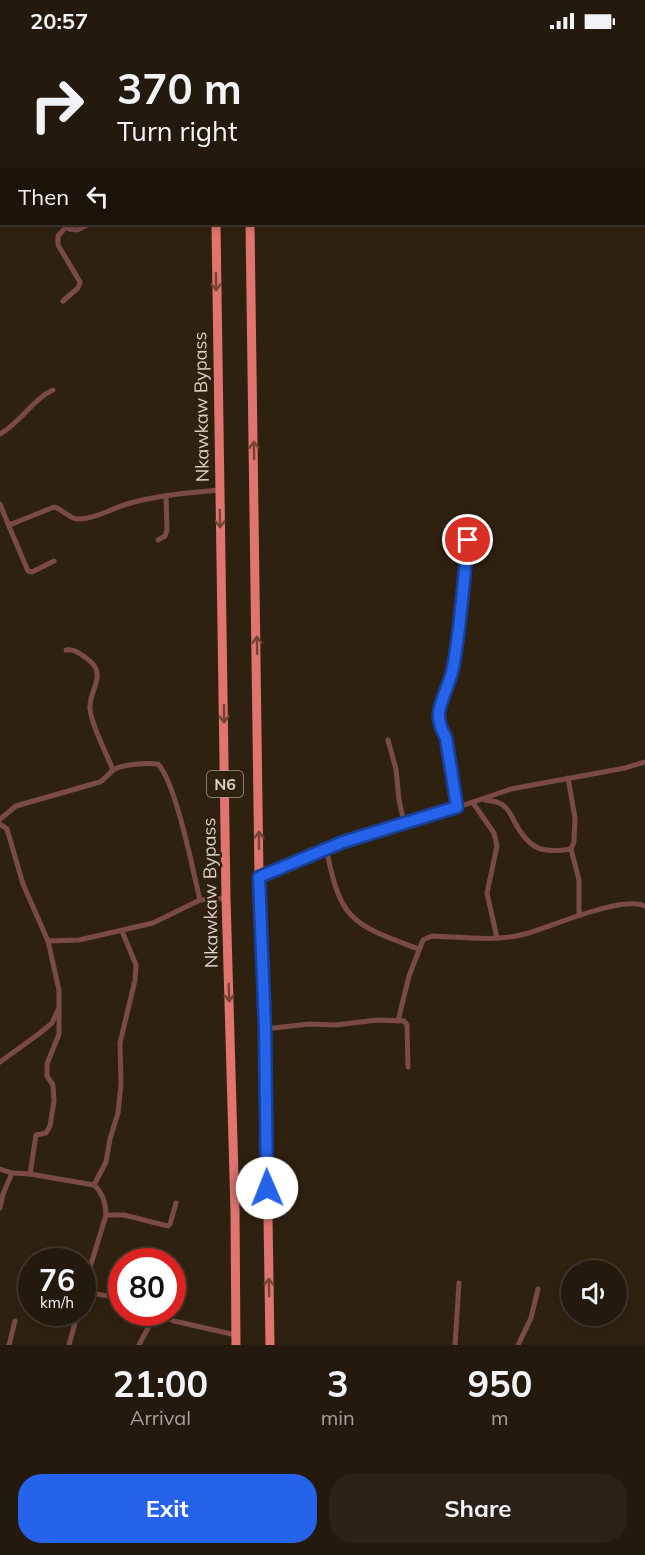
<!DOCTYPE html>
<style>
body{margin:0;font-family:Mulish,sans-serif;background:#2b2215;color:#f1f3f6;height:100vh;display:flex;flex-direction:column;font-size:22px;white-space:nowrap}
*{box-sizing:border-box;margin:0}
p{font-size:20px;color:#a3a09d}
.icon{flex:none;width:33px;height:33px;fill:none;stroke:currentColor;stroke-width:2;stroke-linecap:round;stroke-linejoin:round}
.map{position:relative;height:1303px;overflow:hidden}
.details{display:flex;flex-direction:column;background:#23190c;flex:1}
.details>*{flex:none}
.guide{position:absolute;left:0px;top:0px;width:645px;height:183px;box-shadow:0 3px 9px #0003,0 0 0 2px #40382d;background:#23190c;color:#f1f3f6;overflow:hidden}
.fabs{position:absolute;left:561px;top:1218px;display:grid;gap:12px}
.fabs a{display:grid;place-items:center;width:66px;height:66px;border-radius:50%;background:#23190c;box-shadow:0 3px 9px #0003,0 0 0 2px #40382d;font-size:30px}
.speed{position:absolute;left:18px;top:1206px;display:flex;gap:12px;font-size:30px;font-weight:700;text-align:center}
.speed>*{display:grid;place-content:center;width:78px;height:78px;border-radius:50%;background:#23190c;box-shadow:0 3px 9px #0003,0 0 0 2px #40382d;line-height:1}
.speed small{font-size:15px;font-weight:400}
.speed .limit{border:9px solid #d22;background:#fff;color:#111}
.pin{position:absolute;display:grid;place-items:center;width:51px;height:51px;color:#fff;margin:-26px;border:3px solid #fff;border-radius:50%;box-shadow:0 2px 6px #0007}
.me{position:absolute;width:66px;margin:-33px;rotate:359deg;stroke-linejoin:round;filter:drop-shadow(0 0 4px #0008)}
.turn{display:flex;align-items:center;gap:21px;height:126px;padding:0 18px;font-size:27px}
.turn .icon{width:78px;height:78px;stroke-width:2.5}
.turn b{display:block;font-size:42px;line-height:51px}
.then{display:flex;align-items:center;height:57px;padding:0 18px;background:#0003;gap:12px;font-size:22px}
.eta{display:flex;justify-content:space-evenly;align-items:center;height:102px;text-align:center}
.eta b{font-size:36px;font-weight:700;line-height:42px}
.action{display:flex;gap:12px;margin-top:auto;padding:12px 18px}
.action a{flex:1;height:69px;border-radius:24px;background:#2563eb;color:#fff;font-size:24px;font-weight:700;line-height:69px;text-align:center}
.action a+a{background:#2b2215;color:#f1f3f6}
.status{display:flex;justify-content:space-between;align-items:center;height:42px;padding:0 30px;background:#23190c;direction:ltr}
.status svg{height:16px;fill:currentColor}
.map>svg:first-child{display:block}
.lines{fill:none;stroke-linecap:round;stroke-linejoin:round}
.minor{stroke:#7a4a47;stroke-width:5}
.trunk{stroke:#e0746e;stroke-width:9}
.oneway{stroke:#764236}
.route-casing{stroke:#184099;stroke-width:15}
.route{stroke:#2563eb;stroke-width:10}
.labels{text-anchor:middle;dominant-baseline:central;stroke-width:5;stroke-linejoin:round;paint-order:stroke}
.shield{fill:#2f2110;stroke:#a79c90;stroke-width:1.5}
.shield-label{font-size:16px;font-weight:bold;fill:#dbd1c7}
.street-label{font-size:18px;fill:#dbd1c7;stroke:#2f2110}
</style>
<div class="status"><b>20:57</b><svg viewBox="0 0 49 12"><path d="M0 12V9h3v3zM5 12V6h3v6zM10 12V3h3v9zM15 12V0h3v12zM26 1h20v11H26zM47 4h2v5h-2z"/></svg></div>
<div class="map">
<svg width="645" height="1303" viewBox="0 0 645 1303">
<rect width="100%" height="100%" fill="#2f2110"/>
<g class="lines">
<g class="minor">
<polyline points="394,0 394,2"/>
<polyline points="34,2 36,0"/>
<polyline points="0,28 2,27"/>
<polyline points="0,64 2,64"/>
<polyline points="0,90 2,92"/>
<polyline points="644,105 645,105"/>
<polyline points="0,124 2,123"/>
<polyline points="66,183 69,187 77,188 90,182"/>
<polyline points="63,259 78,246 80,240 58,203 58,194 67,184"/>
<path d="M0,392C21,380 34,356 53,348"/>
<path d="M0,462L8,482H12L54,465C63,467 69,477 78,477C95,477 111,467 127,462C156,453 189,451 219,448"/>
<polyline points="8,482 28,529 32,530 54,519"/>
<polyline points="158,498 165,494 167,488 166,454"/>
<path d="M66,608C75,607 79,611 86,616C110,632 88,648 90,667C92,685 106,710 113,728"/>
<polyline points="388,698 396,727 399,758 404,781"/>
<polyline points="568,736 575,776 574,800 571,807 579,838 579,872"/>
<path d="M485,758C490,759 495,759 499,761C507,764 511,772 514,779C529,807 541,812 571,807"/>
<polyline points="473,761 494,791 497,804 487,851 497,896"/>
<polyline points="457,765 446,696 441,687 439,670 452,630 461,571 468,498"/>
<path d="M0,777L16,764L100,740C106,736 110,730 115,727C125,722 146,721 158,722C176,741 193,829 200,858"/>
<polyline points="0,782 7,787 23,842 48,899 79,898 153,881 200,858 226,856"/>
<path d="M326,806C331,827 335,856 351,873C367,890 396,898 418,907"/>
<polyline points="259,835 326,806 361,794 423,777 511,747 625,726 645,720"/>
<path d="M398,979L409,934L423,898L432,894C461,895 495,900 525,892C551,885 621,853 645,864"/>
<polyline points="265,987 309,982 336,983 377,978 404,979 407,983 408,1025"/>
<polyline points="0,1020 40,991 52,981 59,966 59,948 48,899"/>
<path d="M0,1127L12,1131L30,1132L94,1143C103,1151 106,1162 106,1173L82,1252"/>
<polyline points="30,1132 36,1093 46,1091 50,1084 54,1059 53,1043 47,1034 47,1022 59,992 59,966"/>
<polyline points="94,1143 106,1120 110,1097 118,1071 121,1042 120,1001 135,938 136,923 122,889"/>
<polyline points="0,1166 3,1152 12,1131"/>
<polyline points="106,1173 124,1173 168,1184 170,1182 176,1161"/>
<polyline points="83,1250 122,1256"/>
<polyline points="154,1270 174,1279 236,1293"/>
<polyline points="9,1303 15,1279"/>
<polyline points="69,1303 78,1270"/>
<polyline points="139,1303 156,1271"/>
<polyline points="455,1303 459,1241"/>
<polyline points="518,1303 531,1276 538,1247"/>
</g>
<g class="trunk">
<polyline points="212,0 213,2"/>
<polyline points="247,0 247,2"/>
<polyline points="216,182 226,856 235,1169 236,1303"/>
<polyline points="250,182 259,835 265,987 270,1303"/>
</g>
</g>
<defs><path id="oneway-shaft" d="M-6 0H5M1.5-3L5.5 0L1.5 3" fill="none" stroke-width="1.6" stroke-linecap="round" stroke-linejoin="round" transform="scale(1.5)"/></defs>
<g class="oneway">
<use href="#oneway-shaft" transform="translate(216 240) rotate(89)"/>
<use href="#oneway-shaft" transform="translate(254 408) rotate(-91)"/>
<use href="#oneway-shaft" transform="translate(220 477) rotate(89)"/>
<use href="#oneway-shaft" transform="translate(257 603) rotate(-91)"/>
<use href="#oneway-shaft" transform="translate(224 672) rotate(90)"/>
<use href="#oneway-shaft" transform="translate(259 798) rotate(-90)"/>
<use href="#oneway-shaft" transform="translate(229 951) rotate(88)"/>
<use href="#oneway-shaft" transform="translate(269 1245) rotate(-91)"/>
</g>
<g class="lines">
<defs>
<path id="route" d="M267,1146L265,987L259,835L343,800L457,765L446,696C442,688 438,680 439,670C441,657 450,641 453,626C461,584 463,541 468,498"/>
</defs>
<use href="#route" class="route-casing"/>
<use href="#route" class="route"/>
</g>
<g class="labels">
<rect class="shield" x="207" y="729" width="36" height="26" rx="4.5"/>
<g class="shield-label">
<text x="225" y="742">N6</text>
</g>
<g class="street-label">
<text transform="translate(201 365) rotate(-91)">Nkawkaw Bypass</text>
<text transform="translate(210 851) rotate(-91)">Nkawkaw Bypass</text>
</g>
</g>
</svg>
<div class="fabs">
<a><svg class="icon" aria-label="sound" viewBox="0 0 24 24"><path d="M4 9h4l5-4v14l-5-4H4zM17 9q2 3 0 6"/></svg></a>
</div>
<div class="speed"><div>76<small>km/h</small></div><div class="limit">80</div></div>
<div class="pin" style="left:468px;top:498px;background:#d93025"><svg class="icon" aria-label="arrive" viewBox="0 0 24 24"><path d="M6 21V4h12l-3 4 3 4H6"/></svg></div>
<svg class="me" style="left:267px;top:1146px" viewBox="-20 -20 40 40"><circle r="19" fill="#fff"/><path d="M0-13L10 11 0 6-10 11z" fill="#2563eb"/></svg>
<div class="guide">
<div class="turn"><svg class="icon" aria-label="right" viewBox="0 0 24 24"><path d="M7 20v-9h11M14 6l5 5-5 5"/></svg><div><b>370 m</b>Turn right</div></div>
<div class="then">Then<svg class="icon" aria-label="left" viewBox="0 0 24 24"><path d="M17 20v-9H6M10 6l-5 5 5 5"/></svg></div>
</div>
</div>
<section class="details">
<div class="eta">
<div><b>21:00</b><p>Arrival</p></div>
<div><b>3</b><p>min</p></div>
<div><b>950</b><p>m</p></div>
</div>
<div class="action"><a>Exit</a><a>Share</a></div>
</section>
